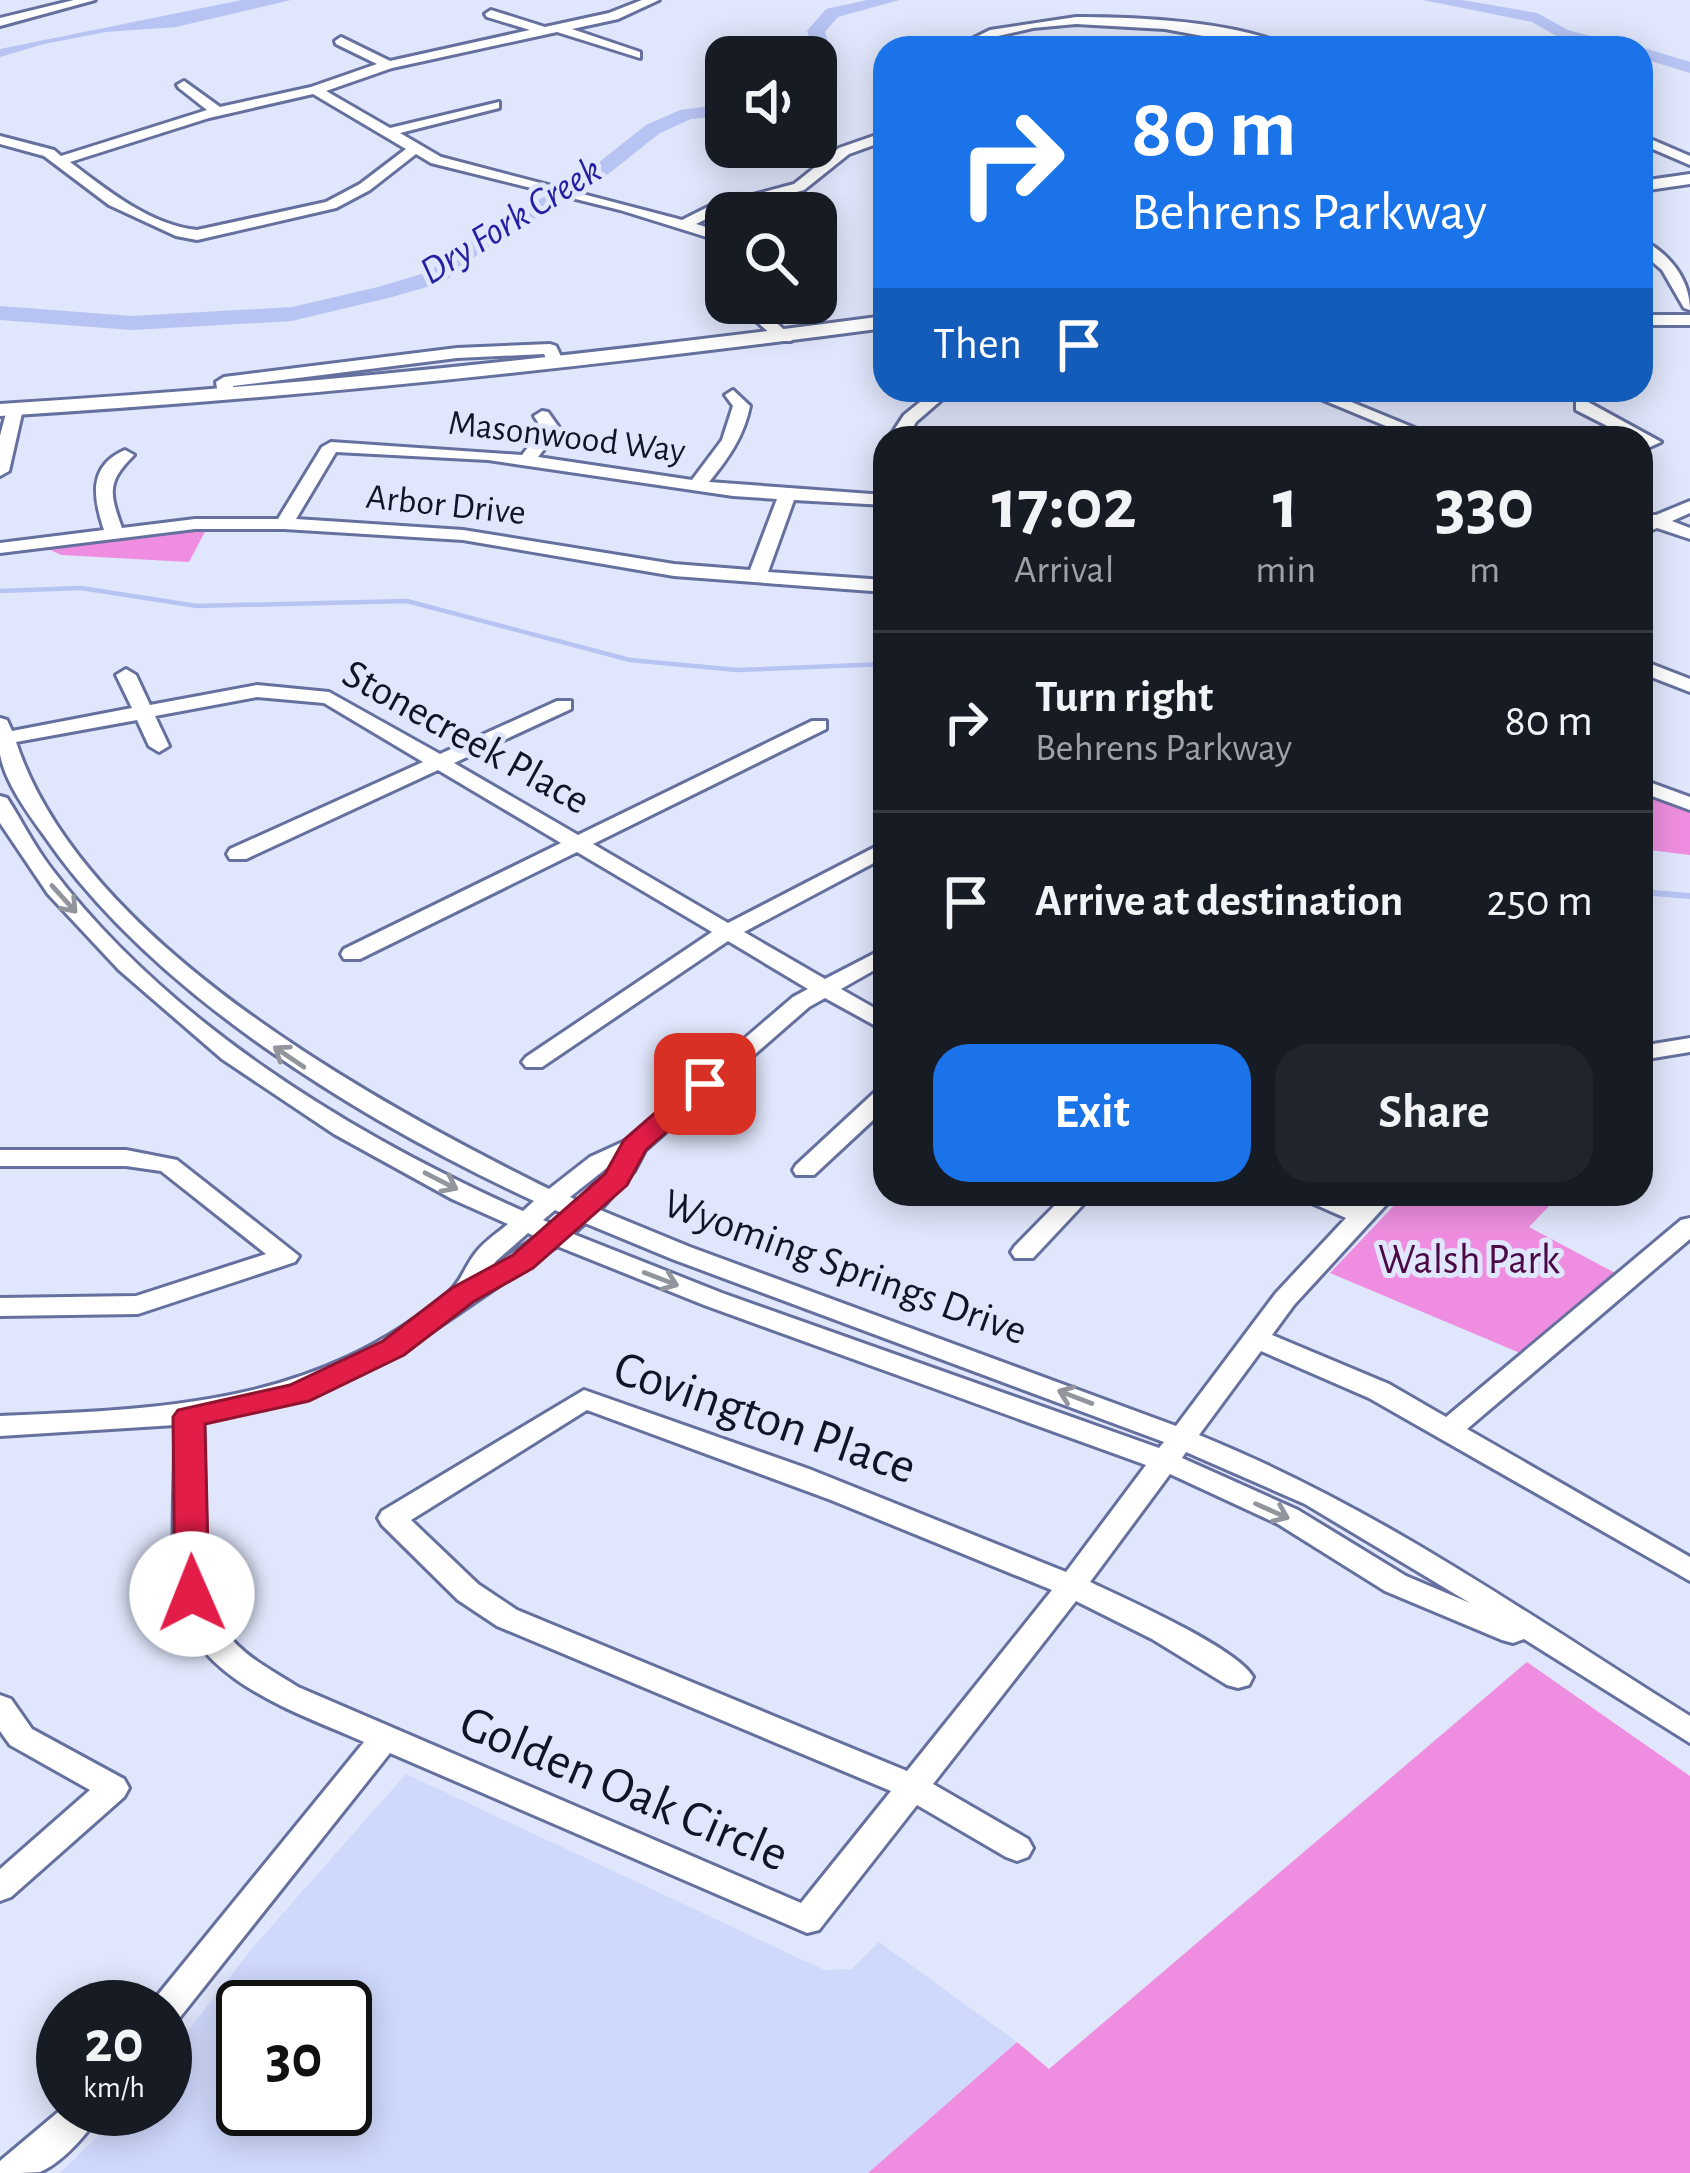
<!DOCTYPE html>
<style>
body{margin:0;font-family:"Alegreya Sans",sans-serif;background:#20242c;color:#f1f3f6;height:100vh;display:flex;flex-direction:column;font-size:45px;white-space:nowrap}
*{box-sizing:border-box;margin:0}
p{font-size:39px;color:#9ea1a6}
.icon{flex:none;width:66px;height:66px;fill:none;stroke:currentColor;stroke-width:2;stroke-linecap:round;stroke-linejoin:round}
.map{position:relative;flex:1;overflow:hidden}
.details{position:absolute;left:873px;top:426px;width:780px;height:780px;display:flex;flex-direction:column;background:#171b24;border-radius:36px;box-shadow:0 6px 30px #0003}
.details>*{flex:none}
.top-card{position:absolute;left:873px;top:36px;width:780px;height:366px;border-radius:36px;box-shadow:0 6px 30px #0003;background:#1a73e8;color:#fff;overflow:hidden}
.buttons{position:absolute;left:705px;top:36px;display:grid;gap:24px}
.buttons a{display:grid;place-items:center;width:132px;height:132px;border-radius:24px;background:#171b24;box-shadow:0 6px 30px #0003;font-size:60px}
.speed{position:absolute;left:36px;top:1980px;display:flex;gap:24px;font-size:60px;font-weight:700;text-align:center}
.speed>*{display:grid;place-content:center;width:156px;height:156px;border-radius:50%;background:#171b24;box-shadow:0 6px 30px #0003;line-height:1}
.speed small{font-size:30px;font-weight:400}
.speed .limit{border:6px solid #111;border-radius:18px;background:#fff;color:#111}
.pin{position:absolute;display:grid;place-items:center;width:102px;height:102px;color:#fff;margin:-51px;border-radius:24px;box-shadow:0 6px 18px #0006}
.me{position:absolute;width:132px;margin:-66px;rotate:359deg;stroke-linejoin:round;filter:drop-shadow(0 0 9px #0008)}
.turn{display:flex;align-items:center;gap:42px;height:252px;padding:0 60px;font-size:54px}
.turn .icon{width:156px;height:156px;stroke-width:2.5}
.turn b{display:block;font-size:84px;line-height:102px}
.then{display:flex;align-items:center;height:114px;padding:0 60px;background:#0003;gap:24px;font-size:45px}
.eta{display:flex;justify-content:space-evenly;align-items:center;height:204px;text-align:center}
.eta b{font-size:72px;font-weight:700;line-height:84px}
.cta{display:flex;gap:24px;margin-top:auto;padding:24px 60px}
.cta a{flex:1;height:138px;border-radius:36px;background:#1a73e8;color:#fff;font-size:48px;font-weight:700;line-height:138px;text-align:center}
.cta a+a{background:#20242c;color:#f1f3f6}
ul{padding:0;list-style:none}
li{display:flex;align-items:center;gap:36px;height:180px;padding:0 60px;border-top:3px solid #363941}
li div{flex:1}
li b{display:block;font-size:45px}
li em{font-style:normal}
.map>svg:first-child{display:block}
.built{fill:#cfd9fc;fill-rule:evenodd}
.green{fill:#ef8ee0}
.water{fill:#b7c4f3}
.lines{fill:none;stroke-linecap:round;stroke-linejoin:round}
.stream-far1{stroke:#b7c4f3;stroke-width:4.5}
.stream{stroke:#b7c4f3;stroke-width:6}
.river{fill:#b7c4f3;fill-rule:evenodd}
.minor-casing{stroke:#65709e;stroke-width:6}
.major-casing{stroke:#65709e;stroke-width:6}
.minor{fill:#fff;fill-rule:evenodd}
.major{fill:#fff;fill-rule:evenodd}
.oneway{stroke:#93959d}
.route{fill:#e11d48;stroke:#92132f;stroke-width:3}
.labels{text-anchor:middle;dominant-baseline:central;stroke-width:10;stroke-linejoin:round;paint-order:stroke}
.far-street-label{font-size:36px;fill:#101426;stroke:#e0e6fb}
.far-water-label{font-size:39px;font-style:italic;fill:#251fa3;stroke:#e0e6fb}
.street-label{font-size:42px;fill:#101426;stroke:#e0e6fb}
.park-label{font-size:42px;fill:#4b0844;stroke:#e0e6fb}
.near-street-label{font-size:51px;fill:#101426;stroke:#e0e6fb}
</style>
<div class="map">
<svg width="1690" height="2173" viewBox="0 0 1690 2173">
<rect width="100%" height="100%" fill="#e0e6fb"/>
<path class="built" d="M406,1774L824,1970L852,1969L879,1942L1017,2042L868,2173H60L126,2109H165V2060L254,1946ZM243,2007H345V2109H243Z"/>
<g class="green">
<polygon points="208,526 189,562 61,555 46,548"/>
<polygon points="1641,791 1690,809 1690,855 1641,849"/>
<polygon points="1405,1194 1542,1194 1554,1201 1529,1227 1617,1274 1520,1353 1330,1273"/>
<polygon points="1527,1662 1690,1776 1690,2173 868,2173 1017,2042 1049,2069"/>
</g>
<polygon class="water" points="242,0 291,0 176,27 106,32 44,44 0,57 0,49"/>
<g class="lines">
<polyline class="stream-far1" points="0,591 81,588 197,606 407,601 630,660 737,670 885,664"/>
<polyline class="stream" points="1641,892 1690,896"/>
<g class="river">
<polygon points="867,0 899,0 838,17 825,32 837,70 816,80 818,67 807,31 826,9"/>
<polygon points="1423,0 1462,0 1537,13 1568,30 1633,48 1600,48 1562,39 1532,22"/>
<polygon points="1641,47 1690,62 1690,73 1641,58 1641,48 1635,48"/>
<polygon points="726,104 726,116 691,119 660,133 607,175 482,251 444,282 392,297 292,321 132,330 0,320 0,306 132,316 292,307 378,287 428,272 468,243 593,167 646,125 680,110"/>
</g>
<defs>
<g id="minor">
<polygon points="74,0 95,0 0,26 0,18"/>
<path d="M642,0H659L618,19L572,29L640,52V58L557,32L392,68L326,91L390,128L499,102V108L400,133L441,157L682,220L708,207L794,184L839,148L885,132V141L849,154L804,190L718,213L696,224L726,233V243L620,210L431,163L416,154L370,190L336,208L197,240L176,236L109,205L44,156L0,144V136L54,150L61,156L207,110L179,88L177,85L184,81L220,107L311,87L377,64L336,44L335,41L341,37L390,61L530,30L487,17L485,14L491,10L545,27L609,13ZM313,94L406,149L360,184L326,202L197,230C150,225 107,190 70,162L209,118Z"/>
<path d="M1076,17C1134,17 1240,21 1291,48H1268L1165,29L1076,24L1033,28L998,36L972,48H954L990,30Z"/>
<polygon points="1641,135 1690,156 1690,165 1641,144"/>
<path d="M1641,239C1669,253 1690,279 1690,310L1684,308L1662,270L1641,252Z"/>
<polygon points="749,303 765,303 769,316 793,338 791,341 779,341 756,321"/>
<rect x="1641" y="315" width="49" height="10"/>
<polygon points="550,344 556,346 564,363 562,366 550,366 544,354 457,358 233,386 234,394 226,399 218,394 216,382 224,377 457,348"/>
<path d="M733,390L750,406C744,436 728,459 709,482L885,495V505L794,500L768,572L885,580V592L674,576L463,540L284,529H195L0,553V543L104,530C93,497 88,466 125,450L134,455C107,482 109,492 122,528L195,519H278L322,447L331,442L522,455L542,429L534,416L542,411L548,412L560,429L538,457L692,480L722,440L733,406L725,395ZM336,452L488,460L733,496L777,499L750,570L674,564L463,530L296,519Z"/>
<polygon points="935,390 953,390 916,422 907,438 889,438 904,415"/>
<polygon points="1299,390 1322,390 1439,438 1415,438"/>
<polygon points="1576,402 1588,402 1661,442 1641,451 1641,438 1631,438 1576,410"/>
<polygon points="15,404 23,409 9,471 0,476 0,436 7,409"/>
<polygon points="1690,501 1690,513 1672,521 1690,528 1690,539 1657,528 1641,534 1643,515 1656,515"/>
<polygon points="1641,660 1690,679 1690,692 1641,673"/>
<path d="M126,669L136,675L150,705L257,685L329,692L440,754L557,701H571V709L454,763L578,835L812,721H826V729L593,844L728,923L885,842V857L744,932L825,979L885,948V964L841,989L885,1014V1031L825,998L809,1007L645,1150L634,1171L600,1210L690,1247L1176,1426L1276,1293L1346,1218L1305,1200L1301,1194H1335L1359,1204L1369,1194H1396L1294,1305L1272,1335L1389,1384L1446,1417L1681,1220L1690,1218V1239L1467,1429L1690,1557V1581L1369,1398L1261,1351L1199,1435C1381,1509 1525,1613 1690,1716V1743L1524,1639L1513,1643L1502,1640L1385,1591L1278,1524L1170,1474L1090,1582C1124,1598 1237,1648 1253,1677L1249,1685L1238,1688L1227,1685L1152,1639L1076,1601L933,1784L1028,1839L1033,1848L1028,1857L1017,1861L1006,1857L917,1805L819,1930L807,1933L390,1753L177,2021L165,2025V2007H150L153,2001L364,1742C296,1712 189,1679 177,1592C170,1540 176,1478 175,1425L0,1436V1416C165,1409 316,1405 449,1292C460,1283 465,1267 474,1255C482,1243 496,1234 508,1224L452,1199L334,1134L222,1059L119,970L48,894L0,823V796L7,798C22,821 34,846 51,868C167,1021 349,1134 523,1211L534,1201C362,1121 152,994 43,834C27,812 5,782 0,754C0,743 0,729 0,718L7,720L12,731L132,708L116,675ZM257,697L324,703L423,762L230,849L227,854L230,859H246L438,770L561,843L344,949L341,954L344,959H360L577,852L712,932L526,1057L522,1062L526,1067H542L728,941L808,989L793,997L625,1141L590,1157L549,1189C371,1101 82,942 16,742L137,720L149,746L159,752L169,746L155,716ZM612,1166L579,1201L570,1197L608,1167ZM555,1210L564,1214L552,1224L543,1220ZM585,1223L672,1259L1164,1442L1159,1448L722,1293L573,1234ZM528,1233L536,1237L493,1266L496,1261ZM557,1246L704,1305L1146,1465L1066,1572L809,1469L584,1390L382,1511L378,1518L382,1525L458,1600L497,1626L891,1791L801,1903L298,1687C252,1658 226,1648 207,1594L203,1421L307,1396L361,1374L415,1343ZM587,1410L831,1500L1052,1590L907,1771L517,1610L478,1584L411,1520ZM1186,1452L1305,1504L1470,1603L1406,1576L1298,1510L1182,1458Z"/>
<polygon points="1641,779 1690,797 1690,810 1641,792"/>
<polygon points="1690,1038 1690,1052 1641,1060 1641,1046"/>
<polygon points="885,1089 885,1109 814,1175 796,1175 793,1170 796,1165 876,1091"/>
<polygon points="0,1150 126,1150 177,1160 299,1256 295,1262 138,1314 0,1316 0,1298 136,1296 266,1254 161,1171 126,1166 0,1166"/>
<polygon points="1066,1194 1093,1194 1033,1258 1015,1258 1011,1252 1015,1246"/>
<polygon points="0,1695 11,1699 32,1729 124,1779 129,1788 124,1797 11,1897 0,1901 0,1869 90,1790 10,1745 0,1731"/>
<path d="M63,2108L102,2109C92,2130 62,2163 40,2172C29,2173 11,2173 0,2173V2161Z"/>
</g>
<g id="major">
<polygon points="1690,174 1690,184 1641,191 1641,181"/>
<path d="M885,316V328C591,367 296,398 0,416V404C296,386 591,355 885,316Z"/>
</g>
</defs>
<use href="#minor" class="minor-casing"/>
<use href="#major" class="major-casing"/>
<use href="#minor" class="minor"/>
<use href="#major" class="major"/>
</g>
<defs><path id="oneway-shaft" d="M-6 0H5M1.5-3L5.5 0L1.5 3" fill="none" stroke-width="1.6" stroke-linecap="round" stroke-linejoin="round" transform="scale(3)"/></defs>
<g class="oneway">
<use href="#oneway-shaft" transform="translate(64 899) rotate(48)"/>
<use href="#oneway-shaft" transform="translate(289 1057) rotate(-146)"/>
<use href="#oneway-shaft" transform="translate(441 1181) rotate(27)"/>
<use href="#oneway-shaft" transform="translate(661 1279) rotate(21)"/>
<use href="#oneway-shaft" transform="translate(1075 1397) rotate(-159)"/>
<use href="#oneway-shaft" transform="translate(1272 1511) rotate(24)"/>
</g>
<polygon class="route" points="705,1075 719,1084 715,1089 646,1150 627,1185 533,1268 473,1302 404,1355 309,1401 205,1424 209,1594 204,1602 180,1602 175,1594 173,1417 178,1410 290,1385 383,1341 452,1288 513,1255 605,1174 624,1140 695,1078"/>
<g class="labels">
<g class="far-street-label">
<text transform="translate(567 437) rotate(7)">Masonwood Way</text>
<text transform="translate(446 505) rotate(6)">Arbor Drive</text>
</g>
<g class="far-water-label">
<text transform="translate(511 221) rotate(-32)">Dry Fork Creek</text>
</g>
<g class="street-label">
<text transform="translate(466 737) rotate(29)">Stonecreek Place</text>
<text transform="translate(845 1267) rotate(20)">Wyoming Springs Drive</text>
</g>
<g class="park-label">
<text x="1469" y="1260">Walsh Park</text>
</g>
<g class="near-street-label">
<text transform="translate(765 1418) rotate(19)">Covington Place</text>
<text transform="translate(624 1789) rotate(23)">Golden Oak Circle</text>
</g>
</g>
</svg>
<div class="buttons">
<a><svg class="icon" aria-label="sound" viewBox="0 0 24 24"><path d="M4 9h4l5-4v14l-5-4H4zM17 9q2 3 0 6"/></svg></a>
<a><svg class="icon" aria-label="search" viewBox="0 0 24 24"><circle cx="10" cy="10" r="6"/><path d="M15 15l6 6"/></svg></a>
</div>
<div class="speed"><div>20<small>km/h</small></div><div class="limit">30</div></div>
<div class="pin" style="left:705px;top:1084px;background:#d93025"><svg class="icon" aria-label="arrive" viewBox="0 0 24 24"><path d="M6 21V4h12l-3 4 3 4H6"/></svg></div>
<svg class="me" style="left:192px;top:1594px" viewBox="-20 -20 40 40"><circle r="19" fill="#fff"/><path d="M0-13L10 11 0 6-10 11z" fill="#e11d48"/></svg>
<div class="top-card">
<div class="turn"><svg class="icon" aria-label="right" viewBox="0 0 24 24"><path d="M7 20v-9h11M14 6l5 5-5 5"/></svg><div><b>80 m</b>Behrens Parkway</div></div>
<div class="then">Then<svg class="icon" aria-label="arrive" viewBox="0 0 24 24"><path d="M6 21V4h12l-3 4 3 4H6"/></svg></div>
</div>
<section class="details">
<div class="eta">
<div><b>17:02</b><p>Arrival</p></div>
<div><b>1</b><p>min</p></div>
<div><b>330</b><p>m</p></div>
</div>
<ul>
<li><svg class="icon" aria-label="right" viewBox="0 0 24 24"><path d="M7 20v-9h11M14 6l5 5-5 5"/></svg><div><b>Turn right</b><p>Behrens Parkway</p></div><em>80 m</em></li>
<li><svg class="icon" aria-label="arrive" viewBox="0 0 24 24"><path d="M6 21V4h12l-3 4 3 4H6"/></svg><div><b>Arrive at destination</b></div><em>250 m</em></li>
</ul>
<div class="cta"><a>Exit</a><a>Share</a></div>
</section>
</div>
